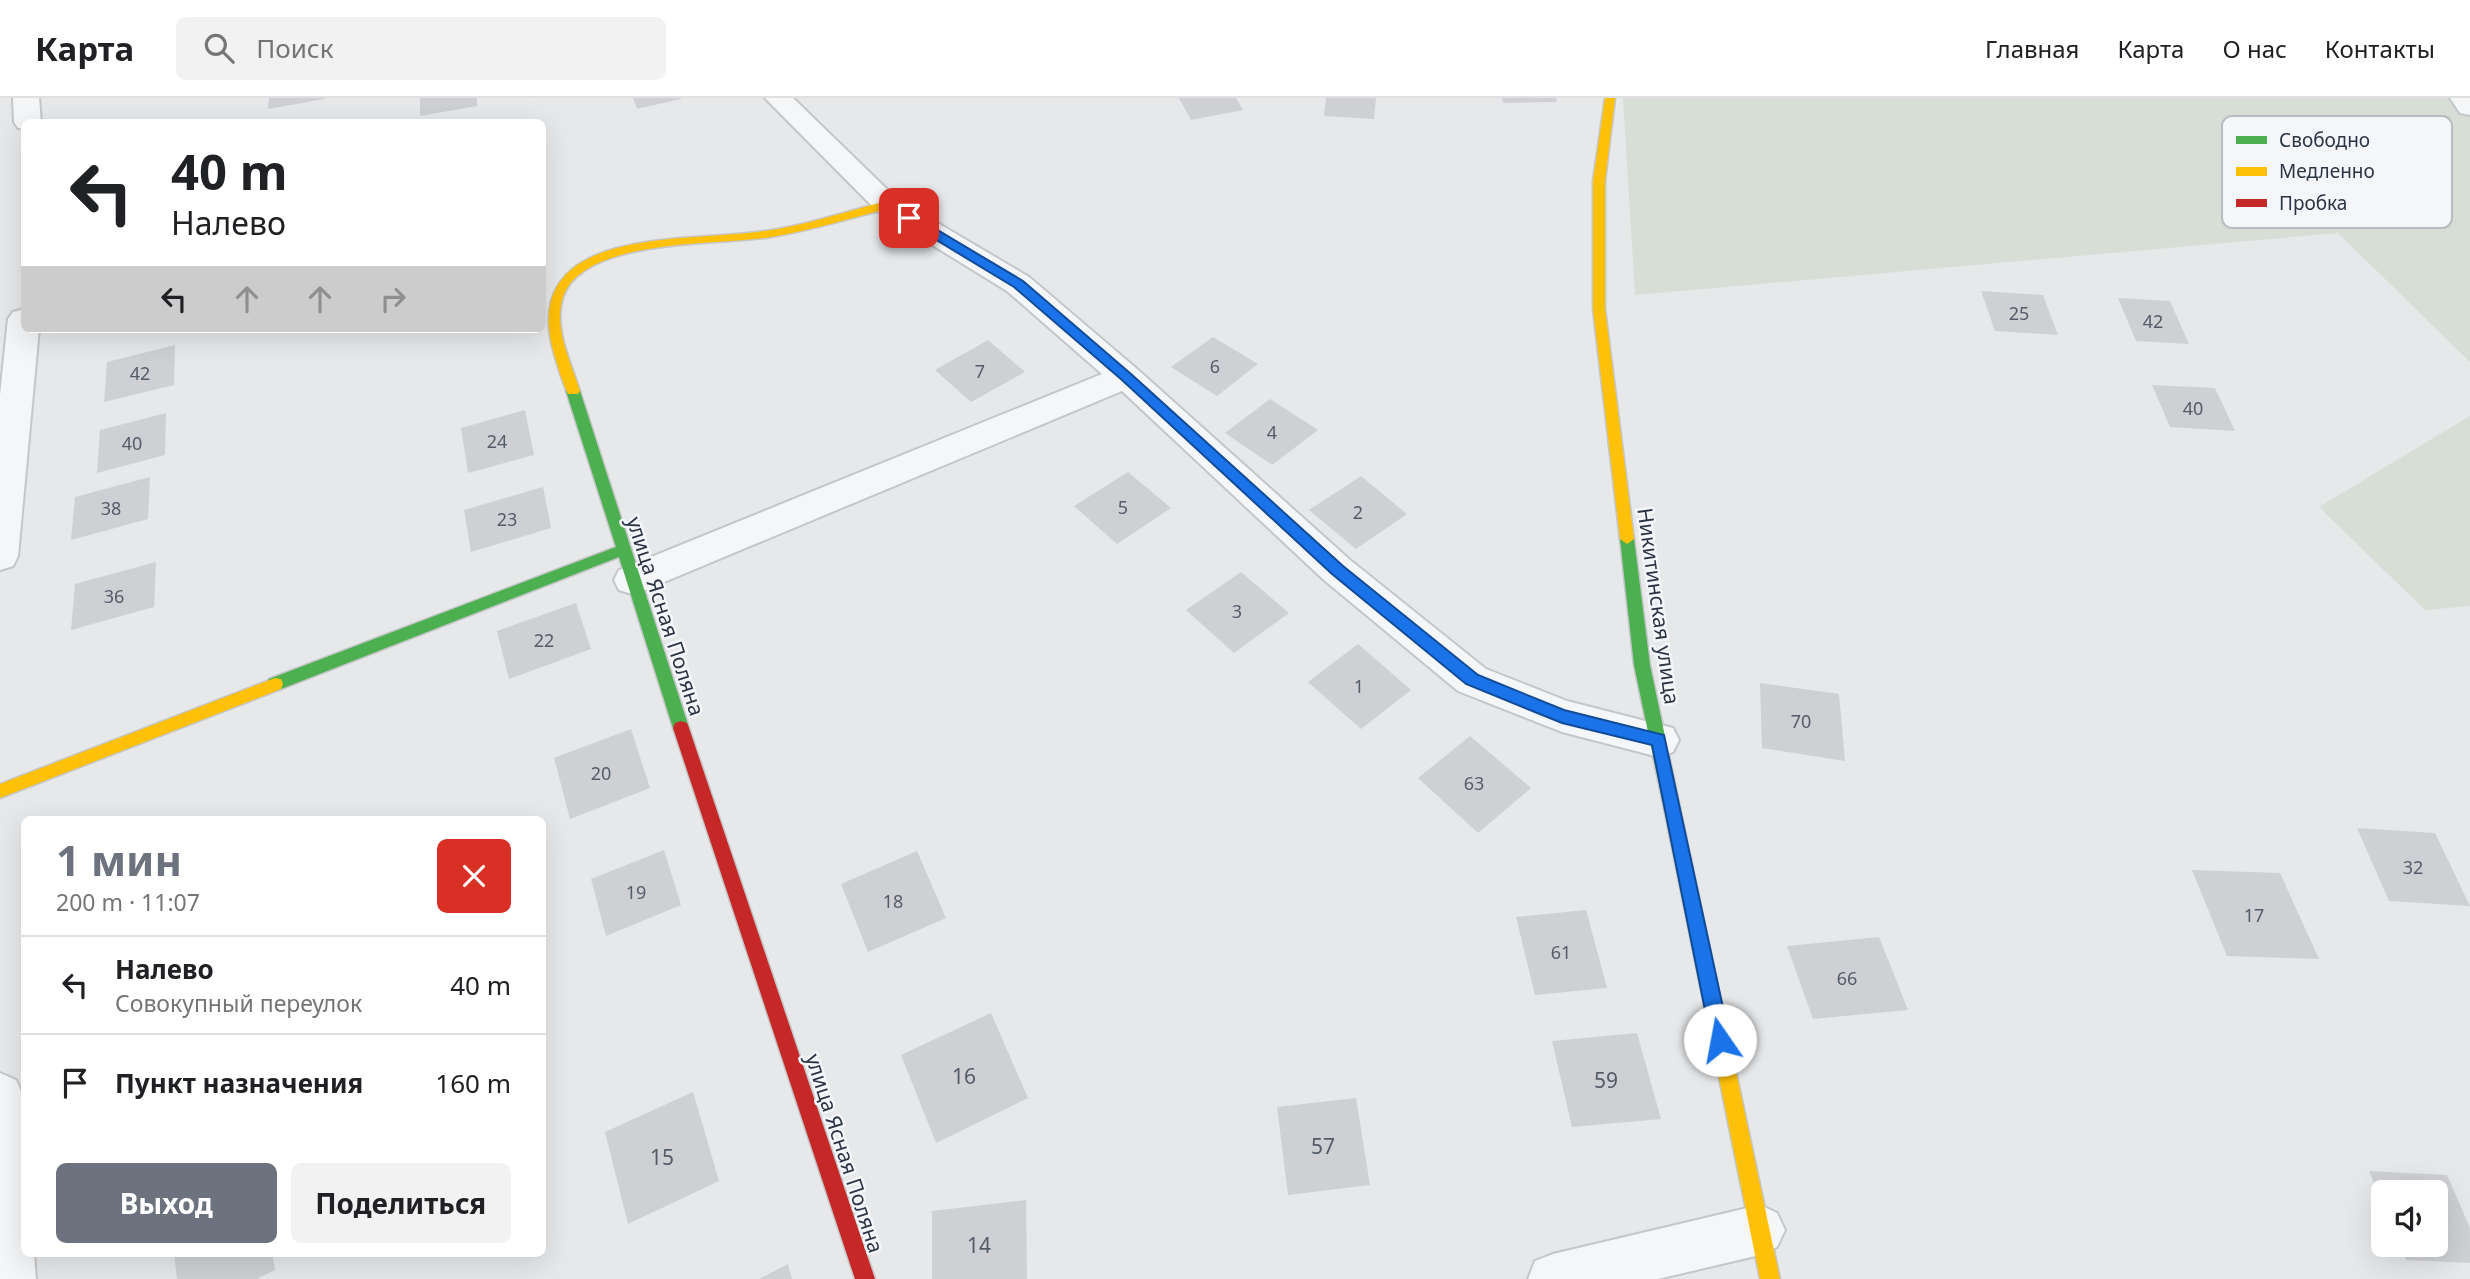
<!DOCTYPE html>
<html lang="ru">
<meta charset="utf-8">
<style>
body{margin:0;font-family:"Noto Sans",sans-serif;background:#f2f2f2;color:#202124;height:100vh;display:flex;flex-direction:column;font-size:26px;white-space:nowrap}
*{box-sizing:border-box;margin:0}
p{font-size:23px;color:#757577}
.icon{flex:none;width:38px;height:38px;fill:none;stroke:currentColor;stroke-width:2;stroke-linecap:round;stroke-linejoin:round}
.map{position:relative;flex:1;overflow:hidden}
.panel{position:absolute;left:21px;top:718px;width:525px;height:441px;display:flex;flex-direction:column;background:#fff;border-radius:10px;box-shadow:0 7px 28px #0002}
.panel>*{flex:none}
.guide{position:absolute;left:21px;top:21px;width:525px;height:214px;border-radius:10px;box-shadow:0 7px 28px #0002;background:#fff;color:#202124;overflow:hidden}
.fabs{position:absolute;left:2371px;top:1082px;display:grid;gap:14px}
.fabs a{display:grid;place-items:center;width:77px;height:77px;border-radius:10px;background:#fff;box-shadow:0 7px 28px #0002;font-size:35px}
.pin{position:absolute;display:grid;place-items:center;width:60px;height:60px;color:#fff;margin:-30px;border-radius:14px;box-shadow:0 4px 10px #0006}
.me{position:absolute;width:77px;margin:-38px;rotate:348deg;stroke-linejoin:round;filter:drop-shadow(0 0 5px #0008)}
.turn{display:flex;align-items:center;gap:24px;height:147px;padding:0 35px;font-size:32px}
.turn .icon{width:91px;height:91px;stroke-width:2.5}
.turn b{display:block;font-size:49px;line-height:60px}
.lanes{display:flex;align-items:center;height:66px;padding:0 35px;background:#0003;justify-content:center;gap:35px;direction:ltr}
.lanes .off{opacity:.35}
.round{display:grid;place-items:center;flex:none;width:74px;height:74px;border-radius:10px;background:#f2f2f2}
.head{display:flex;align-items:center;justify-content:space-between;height:119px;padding:0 35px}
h1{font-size:42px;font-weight:700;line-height:52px;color:#6c737f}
.button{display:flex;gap:14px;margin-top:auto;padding:14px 35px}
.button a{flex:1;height:80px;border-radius:10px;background:#6c737f;color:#fff;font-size:28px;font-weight:700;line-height:80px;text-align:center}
.button a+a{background:#f2f2f2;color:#202124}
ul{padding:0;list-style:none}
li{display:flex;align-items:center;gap:21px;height:98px;padding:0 35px;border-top:2px solid #e0e0e0}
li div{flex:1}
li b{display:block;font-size:26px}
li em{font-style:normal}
header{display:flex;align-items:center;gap:42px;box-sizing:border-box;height:98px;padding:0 35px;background:#fff;border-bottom:2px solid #e0e0e0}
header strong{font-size:33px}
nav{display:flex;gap:38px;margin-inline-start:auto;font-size:24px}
.search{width:490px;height:63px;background:#f2f2f2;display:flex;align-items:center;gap:18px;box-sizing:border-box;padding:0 24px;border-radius:10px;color:#757577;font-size:26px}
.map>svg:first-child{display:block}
.green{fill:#d6ded6}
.building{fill:#ced0d3}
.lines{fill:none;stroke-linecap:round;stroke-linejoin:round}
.street-casing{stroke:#c4c6c8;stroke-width:4}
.fast-casing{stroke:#c4c6c8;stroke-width:3}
.slow-casing{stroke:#c4c6c8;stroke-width:3}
.jam-casing{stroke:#c4c6c8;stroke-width:3}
.street{fill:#f5f6f7;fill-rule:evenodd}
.fast{fill:#4caf50;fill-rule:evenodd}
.slow{fill:#ffc107;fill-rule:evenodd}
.jam{fill:#c62828;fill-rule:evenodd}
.route{fill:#1a73e8;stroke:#114b97;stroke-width:2}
.labels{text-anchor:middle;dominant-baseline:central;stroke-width:5;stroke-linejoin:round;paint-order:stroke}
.number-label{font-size:18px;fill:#545c69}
.street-label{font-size:21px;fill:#2b3445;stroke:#f4f6f9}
.near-number-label{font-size:21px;fill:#545c69}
.key{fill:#f4f6f9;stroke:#b8bcc3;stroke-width:2}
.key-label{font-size:19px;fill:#2b3445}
</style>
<header>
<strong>Карта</strong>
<div class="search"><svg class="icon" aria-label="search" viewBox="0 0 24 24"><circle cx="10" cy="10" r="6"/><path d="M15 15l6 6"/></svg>Поиск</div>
<nav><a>Главная</a><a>Карта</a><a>О нас</a><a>Контакты</a></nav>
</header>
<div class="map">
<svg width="2470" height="1181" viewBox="0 0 2470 1181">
<rect width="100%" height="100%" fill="#e6e8ea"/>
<g class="green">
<polygon points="1623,0 2470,0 2470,264 2338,135 1635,197"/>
<polygon points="2470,318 2470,508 2425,512 2319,409"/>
</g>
<g class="building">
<polygon points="269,0 324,0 324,1 268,11"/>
<polygon points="420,0 477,0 477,8 420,18"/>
<polygon points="633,0 681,0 681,1 637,11"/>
<polygon points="1179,0 1236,0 1243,12 1191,22"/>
<polygon points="1326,0 1376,0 1374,21 1324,18"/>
<polygon points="1502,0 1556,0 1557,4 1503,5"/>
<polygon points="1981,193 2043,197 2058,237 1995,233"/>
<polygon points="2118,200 2170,203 2189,246 2136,243"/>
<polygon points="1213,239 1258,266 1217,298 1171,269"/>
<polygon points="988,242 1025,274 971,304 935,272"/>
<polygon points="175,247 174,287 104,304 107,264"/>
<polygon points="2152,287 2215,290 2235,333 2170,329"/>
<polygon points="1270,301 1318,332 1272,367 1225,335"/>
<polygon points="525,312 534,357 468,375 461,330"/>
<polygon points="166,315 165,357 97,375 100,332"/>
<polygon points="1128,374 1171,410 1117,446 1074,408"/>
<polygon points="1361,378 1407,416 1356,451 1309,412"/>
<polygon points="150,379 148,421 71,442 75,399"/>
<polygon points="543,389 551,430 471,454 464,412"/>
<polygon points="156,464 154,509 71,532 75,486"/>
<polygon points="1241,474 1289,515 1234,555 1186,512"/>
<polygon points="576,505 591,551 509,581 497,533"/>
<polygon points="1358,546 1411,592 1361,631 1308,584"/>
<polygon points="1760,585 1839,596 1845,663 1762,650"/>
<polygon points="631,631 650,690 570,721 554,660"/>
<polygon points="1470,638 1531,690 1478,735 1418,680"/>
<polygon points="2357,730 2435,735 2470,808 2389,803"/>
<polygon points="664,752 681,807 606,838 591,781"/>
<polygon points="917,753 946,820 868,854 841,786"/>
<polygon points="2192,772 2280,775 2319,861 2227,858"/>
<polygon points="1586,812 1607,890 1535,897 1516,819"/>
<polygon points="1879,839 1908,912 1813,921 1787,848"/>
<polygon points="991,915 1028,1000 936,1045 901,957"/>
<polygon points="1637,935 1661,1021 1572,1029 1552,943"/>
<polygon points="693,994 719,1083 628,1126 605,1034"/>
<polygon points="1356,1000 1370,1087 1288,1097 1277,1009"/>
<polygon points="2369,1073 2447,1077 2470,1130 2470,1165 2406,1162 2400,1146 2436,1146 2436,1094 2384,1094 2383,1107"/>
<polygon points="1026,1102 1027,1181 932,1181 932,1113"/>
<polygon points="174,1155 272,1155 275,1172 257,1181 177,1181"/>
<polygon points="788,1166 792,1181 759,1181"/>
</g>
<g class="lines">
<defs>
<g id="street">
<polygon points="13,0 39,0 41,24 24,24 24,31 18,30 14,24"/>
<polygon points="765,0 793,0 897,101 1029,179 1137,271 1350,462 1486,571 1567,603 1673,630 1679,642 1673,654 1659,659 1562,634 1458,593 1324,482 1122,293 645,492 632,496 619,492 614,482 619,472 1102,276 1007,193 877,113"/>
<polygon points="2450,0 2470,0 2470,17 2460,15"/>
<polygon points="24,211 24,231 39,231 18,458 13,468 0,472 0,297 8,221 13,214"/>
<polygon points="0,975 16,982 23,998 24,1155 34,1155 36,1181 0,1181"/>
<polygon points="1760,1107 1777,1115 1785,1132 1777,1149 1760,1157 1658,1181 1528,1181 1535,1163 1553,1156"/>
</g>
<g id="fast">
<polygon points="573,288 580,293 689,630 687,635 675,635 673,630 619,459 281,591 269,591 267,586 269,581 616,449 566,293"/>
<polygon points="1627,436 1634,441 1650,567 1680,710 1678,715 1672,717 1666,715 1664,710 1634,567 1620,441"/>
</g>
<g id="slow">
<polygon points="1605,0 1615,0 1605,83 1605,211 1634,441 1627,446 1620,441 1593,211 1593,83"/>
<path d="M887,103L893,107L891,110C851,120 812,132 771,139C720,148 584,139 563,199C553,230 571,264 580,293L578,296H568C562,284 558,269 554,256C517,129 680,144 757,134C801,129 844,114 887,103Z"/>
<polygon points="275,580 281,581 283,586 281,591 0,700 0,686"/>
<polygon points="1672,703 1678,705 1680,710 1780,1181 1760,1181 1664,710 1666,705"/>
</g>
<polygon id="jam" points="681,623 687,625 689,630 875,1181 855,1181 673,630 675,625"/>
</defs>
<use href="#street" class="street-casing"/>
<use href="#fast" class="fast-casing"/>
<use href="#slow" class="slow-casing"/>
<use href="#jam" class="jam-casing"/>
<use href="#street" class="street"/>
<use href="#fast" class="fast"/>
<use href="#slow" class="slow"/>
<use href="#jam" class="jam"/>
</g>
<polygon class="route" points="905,118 914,118 1023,183 1131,276 1343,468 1478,577 1564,612 1664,637 1730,942 1727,948 1720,951 1714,948 1711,942 1652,647 1562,625 1466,586 1332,476 1122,282 1014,189 905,123"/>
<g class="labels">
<g class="number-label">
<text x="2019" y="215">25</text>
<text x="2153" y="223">42</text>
<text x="1215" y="268">6</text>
<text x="980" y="273">7</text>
<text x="140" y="275">42</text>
<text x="2193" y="310">40</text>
<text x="1272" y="334">4</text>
<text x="497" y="343">24</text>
<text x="132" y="345">40</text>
<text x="1123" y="409">5</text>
<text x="111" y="410">38</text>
<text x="1358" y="414">2</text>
<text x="507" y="421">23</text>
<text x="114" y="498">36</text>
<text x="1237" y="513">3</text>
<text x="544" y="542">22</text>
<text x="1359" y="588">1</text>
<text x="1801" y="623">70</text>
<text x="601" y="675">20</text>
<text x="1474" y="685">63</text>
<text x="2413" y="769">32</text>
<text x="636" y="794">19</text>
<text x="893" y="803">18</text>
<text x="2254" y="817">17</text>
<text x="1561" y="854">61</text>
<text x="1847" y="880">66</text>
</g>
<g class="street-label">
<text transform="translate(1659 508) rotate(82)">Никитинская улица</text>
<text transform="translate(666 518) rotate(72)">улица Ясная Поляна</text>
<text transform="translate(845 1055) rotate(72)">улица Ясная Поляна</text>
</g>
<g class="near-number-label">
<text x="964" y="978">16</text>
<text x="1606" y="982">59</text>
<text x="1323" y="1048">57</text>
<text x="662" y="1059">15</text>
<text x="979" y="1147">14</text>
</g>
</g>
<rect x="2222" y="18" width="230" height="112" rx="10" class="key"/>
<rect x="2236" y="38" width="31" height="8" fill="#4caf50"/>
<rect x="2236" y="69" width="31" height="9" fill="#ffc107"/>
<rect x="2236" y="101" width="31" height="8" fill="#c62828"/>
<g class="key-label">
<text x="2279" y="49">Свободно</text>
<text x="2279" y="80">Медленно</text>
<text x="2279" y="112">Пробка</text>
</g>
</svg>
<div class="fabs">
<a><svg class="icon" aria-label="sound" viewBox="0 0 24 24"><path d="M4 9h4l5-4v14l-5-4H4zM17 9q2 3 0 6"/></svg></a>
</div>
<div class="pin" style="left:909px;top:120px;background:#d93025"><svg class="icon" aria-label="arrive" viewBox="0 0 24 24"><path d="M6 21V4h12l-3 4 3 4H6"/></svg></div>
<svg class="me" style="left:1720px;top:942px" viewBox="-20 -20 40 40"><circle r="19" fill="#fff"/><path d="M0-13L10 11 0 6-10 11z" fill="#1a73e8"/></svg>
<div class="guide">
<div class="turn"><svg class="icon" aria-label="left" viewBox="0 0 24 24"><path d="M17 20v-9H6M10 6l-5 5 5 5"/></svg><div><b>40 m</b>Налево</div></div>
<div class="lanes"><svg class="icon" aria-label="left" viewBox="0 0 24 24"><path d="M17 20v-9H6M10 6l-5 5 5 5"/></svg><svg class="icon off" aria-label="ahead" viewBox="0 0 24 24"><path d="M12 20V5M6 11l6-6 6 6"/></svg><svg class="icon off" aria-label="ahead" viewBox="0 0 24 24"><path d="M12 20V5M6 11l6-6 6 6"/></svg><svg class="icon off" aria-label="right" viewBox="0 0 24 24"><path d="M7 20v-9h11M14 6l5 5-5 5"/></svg></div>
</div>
<section class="panel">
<div class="head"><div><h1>1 мин</h1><p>200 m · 11:07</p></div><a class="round" style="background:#d93025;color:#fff"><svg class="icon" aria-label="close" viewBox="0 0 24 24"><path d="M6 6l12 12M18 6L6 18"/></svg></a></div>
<ul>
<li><svg class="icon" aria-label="left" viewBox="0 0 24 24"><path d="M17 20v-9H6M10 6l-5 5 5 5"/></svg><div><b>Налево</b><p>Совокупный переулок</p></div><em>40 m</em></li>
<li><svg class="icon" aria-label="arrive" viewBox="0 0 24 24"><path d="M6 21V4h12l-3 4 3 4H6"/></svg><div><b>Пункт назначения</b></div><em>160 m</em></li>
</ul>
<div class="button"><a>Выход</a><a>Поделиться</a></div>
</section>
</div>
